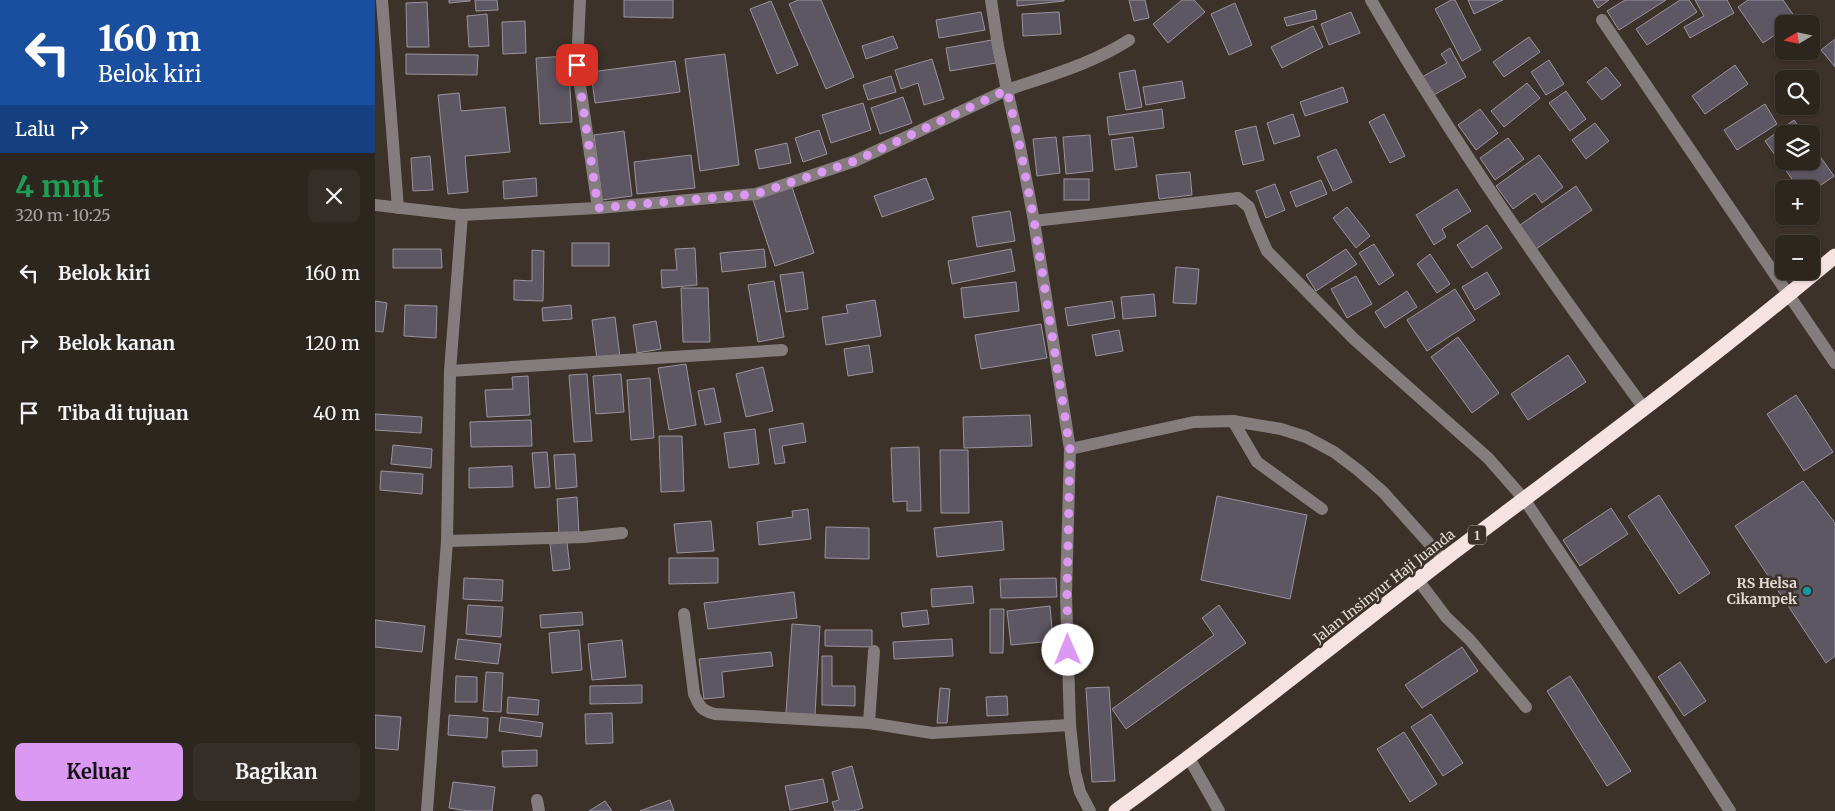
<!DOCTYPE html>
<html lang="id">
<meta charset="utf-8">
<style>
body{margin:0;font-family:Merriweather,serif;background:#352e28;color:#f1f3f6;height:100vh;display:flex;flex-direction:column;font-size:19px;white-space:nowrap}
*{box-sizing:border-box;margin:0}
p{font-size:16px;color:#a7a5a4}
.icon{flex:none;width:28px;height:28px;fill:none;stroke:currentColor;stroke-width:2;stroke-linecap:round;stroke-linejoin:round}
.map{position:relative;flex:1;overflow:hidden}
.side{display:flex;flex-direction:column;background:#2d261f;width:375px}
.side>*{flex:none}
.guide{background:#1a4fa0;color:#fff;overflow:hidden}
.needle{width:32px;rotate:260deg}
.buttons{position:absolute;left:1400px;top:15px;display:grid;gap:10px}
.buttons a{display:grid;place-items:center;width:45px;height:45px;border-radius:8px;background:#2d261f;box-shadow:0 1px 4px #0004,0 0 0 1px #48433d;font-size:25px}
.pin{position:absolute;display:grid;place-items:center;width:42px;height:42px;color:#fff;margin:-21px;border-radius:10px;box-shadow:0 2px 8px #0006}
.me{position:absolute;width:55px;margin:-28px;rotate:359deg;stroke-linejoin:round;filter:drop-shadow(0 0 4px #0008)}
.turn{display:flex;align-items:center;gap:18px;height:105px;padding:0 15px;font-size:22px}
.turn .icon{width:65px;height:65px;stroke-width:2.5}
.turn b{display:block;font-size:35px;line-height:42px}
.then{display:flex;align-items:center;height:48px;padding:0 15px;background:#0003;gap:10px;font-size:19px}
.round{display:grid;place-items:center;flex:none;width:52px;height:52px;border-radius:8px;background:#352e28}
.headline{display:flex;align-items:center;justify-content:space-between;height:85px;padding:0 15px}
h1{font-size:30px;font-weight:700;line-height:38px;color:#1e9e55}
.action{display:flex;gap:10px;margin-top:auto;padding:10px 15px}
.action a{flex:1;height:58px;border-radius:8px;background:#dc99f4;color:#111;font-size:20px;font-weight:700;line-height:58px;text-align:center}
.action a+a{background:#352e28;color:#f1f3f6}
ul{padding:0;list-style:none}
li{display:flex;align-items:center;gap:15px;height:70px;padding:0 15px}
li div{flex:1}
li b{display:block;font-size:19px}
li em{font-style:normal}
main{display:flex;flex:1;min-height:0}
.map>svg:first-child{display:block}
.building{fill:#5d5663;stroke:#9a93a0}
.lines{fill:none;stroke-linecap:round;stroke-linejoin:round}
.minor{stroke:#857d7d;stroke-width:12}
.highway{stroke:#f6e2e1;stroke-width:15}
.route{stroke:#dc99f4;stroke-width:9;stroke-dasharray:0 16.2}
.culture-dot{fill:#0f9aa8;stroke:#3c3229;stroke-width:2}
.labels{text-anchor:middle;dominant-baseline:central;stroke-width:5;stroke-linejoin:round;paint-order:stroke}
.shield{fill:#3c3229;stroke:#b0a8a1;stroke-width:1}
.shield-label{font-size:12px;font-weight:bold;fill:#e1dad4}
.poi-label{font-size:14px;font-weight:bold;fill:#e1dad4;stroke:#3c3229;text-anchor:end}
.street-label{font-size:14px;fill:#e1dad4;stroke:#3c3229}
</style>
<main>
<section class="side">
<div class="guide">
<div class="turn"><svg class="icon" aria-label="left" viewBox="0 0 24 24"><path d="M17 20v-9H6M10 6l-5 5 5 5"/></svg><div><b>160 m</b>Belok kiri</div></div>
<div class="then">Lalu<svg class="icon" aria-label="right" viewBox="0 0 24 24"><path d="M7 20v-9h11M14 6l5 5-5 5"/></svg></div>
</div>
<div class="headline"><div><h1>4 mnt</h1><p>320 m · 10:25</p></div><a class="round"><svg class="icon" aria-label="close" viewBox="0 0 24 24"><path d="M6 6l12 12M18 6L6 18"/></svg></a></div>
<ul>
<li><svg class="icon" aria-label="left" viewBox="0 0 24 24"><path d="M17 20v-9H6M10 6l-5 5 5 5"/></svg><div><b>Belok kiri</b></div><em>160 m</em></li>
<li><svg class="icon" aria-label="right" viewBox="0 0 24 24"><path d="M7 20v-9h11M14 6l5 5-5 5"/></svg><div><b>Belok kanan</b></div><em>120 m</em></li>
<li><svg class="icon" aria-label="arrive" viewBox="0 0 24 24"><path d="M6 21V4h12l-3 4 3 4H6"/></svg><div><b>Tiba di tujuan</b></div><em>40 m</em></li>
</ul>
<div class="action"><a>Keluar</a><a>Bagikan</a></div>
</section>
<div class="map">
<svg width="1460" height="811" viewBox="0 0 1460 811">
<rect width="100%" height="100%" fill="#3c3229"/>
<g class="building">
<polygon points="74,0 95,0 95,1 74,3"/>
<polygon points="100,0 122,0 123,10 101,11"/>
<polygon points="249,0 298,0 298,18 249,17"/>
<polygon points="423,0 446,0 479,77 451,89 414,4"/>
<polygon points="642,0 689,0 689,1 642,6"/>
<polygon points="754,0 770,0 774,18 759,21"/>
<polygon points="807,0 819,0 830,12 793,43 778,24"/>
<polygon points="1076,0 1080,0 1106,50 1087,61 1060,9"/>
<polygon points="1093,0 1128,0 1099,14"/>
<polygon points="1218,0 1234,0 1223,8"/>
<polygon points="1250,0 1291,0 1244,30 1232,11"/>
<polygon points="1305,0 1314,0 1322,12 1272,45 1261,29"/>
<polygon points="1320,0 1352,0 1359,13 1315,38 1309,27 1329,16"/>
<polygon points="1373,0 1408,0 1422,20 1417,24 1409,24 1409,29 1388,43 1363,7"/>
<polygon points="396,1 423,65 402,74 375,9"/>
<polygon points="52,2 54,47 32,47 31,3"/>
<polygon points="860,3 877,45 854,55 836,14"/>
<polygon points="940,10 942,19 912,26 909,18"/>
<polygon points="606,12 610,30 564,38 561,20"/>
<polygon points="684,12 686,34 648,36 647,14"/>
<polygon points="976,12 985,33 954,45 946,24"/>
<polygon points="112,14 114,46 94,47 92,16"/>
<polygon points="150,21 151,53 128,54 127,22"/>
<polygon points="938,26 948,47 907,68 896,47"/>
<polygon points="518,36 523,48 491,59 487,46"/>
<polygon points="1154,37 1165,52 1129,77 1118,62"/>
<polygon points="1460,39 1460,67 1446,50"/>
<polygon points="617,40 621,63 575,71 571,48"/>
<polygon points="1075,48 1091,77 1057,96 1047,77 1072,63 1066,54"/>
<polygon points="31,54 103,55 102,75 31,74"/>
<polygon points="350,54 364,165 325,171 310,59"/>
<polygon points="193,56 197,122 165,124 161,58"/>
<polygon points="557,59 569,99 549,105 543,83 526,89 520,70"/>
<polygon points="1174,60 1189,84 1171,95 1156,72"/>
<polygon points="300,61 305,92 220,103 216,72"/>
<polygon points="1360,65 1373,84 1330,114 1317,96"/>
<polygon points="1231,67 1246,85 1227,100 1212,82"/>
<polygon points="760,70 767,107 751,110 744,73"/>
<polygon points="516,76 521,92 493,100 488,85"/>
<polygon points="807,81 810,98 771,105 768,87"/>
<polygon points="1152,83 1165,98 1129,127 1116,111"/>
<polygon points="968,87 973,102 930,116 925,102"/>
<polygon points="1191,91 1211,119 1195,131 1174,103"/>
<polygon points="84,93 86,111 130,107 135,152 90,156 93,192 73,194 63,95"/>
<polygon points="528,97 537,123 505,134 496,108"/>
<polygon points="488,103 496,130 456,143 447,115"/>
<polygon points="1390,104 1402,124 1362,150 1349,130"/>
<polygon points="787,109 789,128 734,135 732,117"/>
<polygon points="1105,109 1123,133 1101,150 1083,125"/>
<polygon points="918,114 925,136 899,144 892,123"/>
<polygon points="1009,114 1030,156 1015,163 994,122"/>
<polygon points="1419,120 1429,134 1409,134 1409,161 1436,161 1436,144 1459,176 1436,192 1436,189 1424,189 1390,141"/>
<polygon points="1220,123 1234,141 1211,159 1197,140"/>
<polygon points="881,126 889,160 868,165 860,131"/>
<polygon points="444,130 452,154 428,162 420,138"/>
<polygon points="249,131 257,196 227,200 219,135"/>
<polygon points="715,135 718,171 691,174 688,137"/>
<polygon points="681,137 685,173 662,176 658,139"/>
<polygon points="758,137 762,167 740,170 736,140"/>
<polygon points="1133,138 1149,159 1120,180 1105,158"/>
<polygon points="412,143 416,163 384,169 380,150"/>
<polygon points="961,149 977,182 958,191 942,157"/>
<polygon points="316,155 320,188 262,194 259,162"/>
<polygon points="1164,155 1188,187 1167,203 1160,193 1138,209 1121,186"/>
<polygon points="55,156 58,190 38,191 36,158"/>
<polygon points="815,172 817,195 784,199 781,175"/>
<polygon points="161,178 162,196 129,199 128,181"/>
<polygon points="551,178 559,199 507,217 499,196"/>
<rect x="689" y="179" width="25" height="21"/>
<polygon points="946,180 952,194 921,207 915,192"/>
<polygon points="416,184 439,253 400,266 377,197"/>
<polygon points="900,184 910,210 891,218 881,191"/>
<polygon points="1201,186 1217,210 1161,249 1145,225"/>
<polygon points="1082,189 1096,211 1067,229 1071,237 1059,245 1041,215"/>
<polygon points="972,207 995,236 981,248 958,218"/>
<polygon points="635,211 640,241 602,247 597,217"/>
<polygon points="1112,225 1127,248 1097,268 1082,245"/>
<rect x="197" y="243" width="37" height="23"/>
<polygon points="999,244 1019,275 1004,285 984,253"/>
<polygon points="320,248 322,285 287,288 286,270 302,270 300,249"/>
<polygon points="18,249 66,249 67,268 18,268"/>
<polygon points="389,249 391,267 347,272 345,253"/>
<polygon points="636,249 640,271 577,284 573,261"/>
<polygon points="971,249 982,264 941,291 931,275"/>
<polygon points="157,250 169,251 168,301 139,300 139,280 157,281"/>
<polygon points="1055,254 1075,284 1062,293 1042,264"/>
<polygon points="801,267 824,269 821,304 798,303"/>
<polygon points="428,272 433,309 411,312 405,275"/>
<polygon points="1112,272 1125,294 1100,310 1087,287"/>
<polygon points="981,276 997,304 972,318 956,289"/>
<polygon points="399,281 409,337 383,342 373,285"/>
<polygon points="641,282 644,311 589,318 586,288"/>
<polygon points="306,288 333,288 335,342 308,342"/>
<polygon points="1080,289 1100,320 1052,351 1032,320"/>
<polygon points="1032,291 1042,307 1010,328 1000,312"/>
<polygon points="779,294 781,316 748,319 746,297"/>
<polygon points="500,300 506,336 451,345 447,317 473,313 471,305"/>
<polygon points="0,301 12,303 8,332 0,331"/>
<polygon points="737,301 740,318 693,326 690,308"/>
<polygon points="30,305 62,306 61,338 29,336"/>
<polygon points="196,305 197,319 168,321 167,308"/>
<polygon points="240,317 245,357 222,360 217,320"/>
<polygon points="281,321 286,349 262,353 258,325"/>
<polygon points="666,324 672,358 606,369 600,335"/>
<polygon points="744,330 748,351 721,356 717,335"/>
<polygon points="1083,337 1124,393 1097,413 1056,357"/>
<polygon points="494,345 498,372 473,376 469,349"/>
<polygon points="1193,355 1211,382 1153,420 1136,394"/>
<polygon points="311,364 321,425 294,430 283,368"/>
<polygon points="388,367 398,411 371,417 361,374"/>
<polygon points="212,374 217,441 199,442 194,375"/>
<polygon points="246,374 249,412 221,414 218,376"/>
<polygon points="153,376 155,415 112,417 110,390 138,389 137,377"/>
<polygon points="275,378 279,438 256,440 252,380"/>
<polygon points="339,388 346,422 330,425 323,391"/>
<polygon points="1421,395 1458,452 1429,471 1392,414"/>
<polygon points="0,414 47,417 46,433 0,430"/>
<polygon points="655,415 657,446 589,448 588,417"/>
<polygon points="156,420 157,446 96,447 95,422"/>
<polygon points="428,423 431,442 407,446 410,463 400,464 394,429"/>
<polygon points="380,429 384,464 354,468 349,433"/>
<polygon points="284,436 307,436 309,491 286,492"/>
<polygon points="18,445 57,449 56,468 16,464"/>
<polygon points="544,447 546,511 532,511 532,501 518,502 516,448"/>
<polygon points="565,450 593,450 594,513 566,513"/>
<polygon points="172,452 175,487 160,488 157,453"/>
<polygon points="200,454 202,487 181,489 179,455"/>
<polygon points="137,466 138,487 94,488 94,468"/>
<polygon points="6,471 48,474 47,494 5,490"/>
<polygon points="1428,481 1460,523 1460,656 1451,663 1360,526"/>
<polygon points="1284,495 1335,573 1304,594 1253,516"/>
<polygon points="842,496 932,515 915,599 826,580"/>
<polygon points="202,497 204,534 184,535 182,499"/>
<polygon points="1236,508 1253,534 1205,566 1188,540"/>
<polygon points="433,509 436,539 384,545 382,522 418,517 417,511"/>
<polygon points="336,521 339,551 302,553 299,524"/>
<polygon points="627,521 629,550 562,557 559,528"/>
<polygon points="451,527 494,528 494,559 450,558"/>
<polygon points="192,542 195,569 178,571 175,544"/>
<polygon points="294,558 343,558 343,583 294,584"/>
<polygon points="89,578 128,580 127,601 88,599"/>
<polygon points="681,578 682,597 626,598 625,579"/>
<polygon points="597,586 599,603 557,607 556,589"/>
<polygon points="419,592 422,618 333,629 329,603"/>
<polygon points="93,605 128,607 126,637 91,634"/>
<polygon points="844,605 871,643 751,729 737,709 839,635 827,618"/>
<polygon points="675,606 678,641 636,645 632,611"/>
<polygon points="615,609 629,609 628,653 615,653"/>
<polygon points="552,610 554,624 528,627 526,613"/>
<polygon points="207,612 208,625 166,628 165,615"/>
<polygon points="0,620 50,626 47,652 0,647"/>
<polygon points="417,624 445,626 440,715 411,713"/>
<polygon points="204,630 207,670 177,673 174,633"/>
<polygon points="450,630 497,630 497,647 450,646"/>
<polygon points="83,639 126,644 123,664 80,659"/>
<polygon points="577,639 578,656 519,659 518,642"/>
<polygon points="247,640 251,677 217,680 213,644"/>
<polygon points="1087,647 1103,671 1047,708 1030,685"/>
<polygon points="396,652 398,666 347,672 349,697 329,699 324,659"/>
<polygon points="447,656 457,656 457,686 480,686 480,706 447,705"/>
<polygon points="1305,662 1331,701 1309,716 1283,677"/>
<polygon points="111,672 128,673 126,712 108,711"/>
<polygon points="81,676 102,677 102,702 80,702"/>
<polygon points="1195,676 1256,771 1232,786 1172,691"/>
<polygon points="267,685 267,703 215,704 215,686"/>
<polygon points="734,687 740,781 717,782 711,688"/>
<polygon points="565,688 575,689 572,723 562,723"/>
<polygon points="632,696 633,715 612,716 611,697"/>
<polygon points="133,697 164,700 163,715 132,713"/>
<polygon points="237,713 238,743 211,744 210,714"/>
<polygon points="1056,714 1088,763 1068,776 1036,727"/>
<polygon points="0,715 26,717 23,750 0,748"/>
<polygon points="74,715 113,718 112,738 73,735"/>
<polygon points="126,717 168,723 166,737 124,731"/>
<polygon points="1029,732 1062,784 1035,802 1002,749"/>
<polygon points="162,750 162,766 128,767 127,751"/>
<polygon points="477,766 488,808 478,811 460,811 457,802 464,800 457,772"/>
<polygon points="448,779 453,802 415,810 410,786"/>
<polygon points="78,782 120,787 117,811 93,811 74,808"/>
<polygon points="295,800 299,811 265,811"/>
<polygon points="230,801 237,811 214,811"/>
</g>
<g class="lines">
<g class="minor">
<polyline points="7,0 23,208"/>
<polyline points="205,0 202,65 223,208"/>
<path d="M616,0L623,46L632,90C673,76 717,64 754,40"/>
<path d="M996,0C1078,142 1172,276 1269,408"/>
<polyline points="1227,20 1460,363"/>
<polyline points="0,205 87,215 223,208 381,194 480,161 632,90 644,142 659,221 695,449 691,594 695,725 700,772 705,792 715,811"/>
<polyline points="659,221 863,198 874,207 879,221 892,251 979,339 1113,458 1149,499 1268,676 1355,811"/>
<polyline points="75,371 407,350"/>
<polyline points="858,421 882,462 947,509"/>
<polyline points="695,449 819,422 858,421 906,429 931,437 959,452 983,470 1008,492 1069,560"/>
<polyline points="72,541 209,537 247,533"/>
<polyline points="1043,580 1071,617 1095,640 1151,707"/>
<path d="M309,614L319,694C325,707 326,710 340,714L494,723L557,733L695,725"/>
<polyline points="494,723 499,651"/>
<polyline points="814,758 844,811"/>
<polyline points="162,800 164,811"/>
<polyline points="52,811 72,541 75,371 87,215"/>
</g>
<path class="highway" d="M741,811C854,730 961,642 1071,558C1202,459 1334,362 1460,256"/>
</g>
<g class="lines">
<polyline class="route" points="202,65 223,208 381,194 480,161 632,90 644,142 659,220 695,449 692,594 693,650"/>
</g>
<circle class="culture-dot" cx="1432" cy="591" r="5"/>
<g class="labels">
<rect class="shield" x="1093" y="525.5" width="18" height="19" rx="4"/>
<g class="shield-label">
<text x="1102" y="535">1</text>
</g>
<g class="poi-label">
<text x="1422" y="583">RS Helsa<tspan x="1422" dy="16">Cikampek</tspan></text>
</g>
<g class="street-label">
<text transform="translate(1009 586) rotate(-38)">Jalan Insinyur Haji Juanda</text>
</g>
</g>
</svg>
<div class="buttons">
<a><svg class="needle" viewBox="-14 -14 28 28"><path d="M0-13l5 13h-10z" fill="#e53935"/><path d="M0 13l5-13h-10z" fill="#a7a5a4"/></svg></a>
<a><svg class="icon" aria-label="search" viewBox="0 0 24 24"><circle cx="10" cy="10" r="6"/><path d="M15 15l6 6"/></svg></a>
<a><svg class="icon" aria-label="layers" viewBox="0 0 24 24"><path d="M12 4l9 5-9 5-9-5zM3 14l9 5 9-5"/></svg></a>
<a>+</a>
<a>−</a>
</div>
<div class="pin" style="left:202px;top:65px;background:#d93025"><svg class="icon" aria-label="arrive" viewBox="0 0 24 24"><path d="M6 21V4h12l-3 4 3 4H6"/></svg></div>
<svg class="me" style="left:693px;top:650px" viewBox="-20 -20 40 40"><circle r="19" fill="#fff"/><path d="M0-13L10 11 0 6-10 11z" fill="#dc99f4"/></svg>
</div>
</main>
